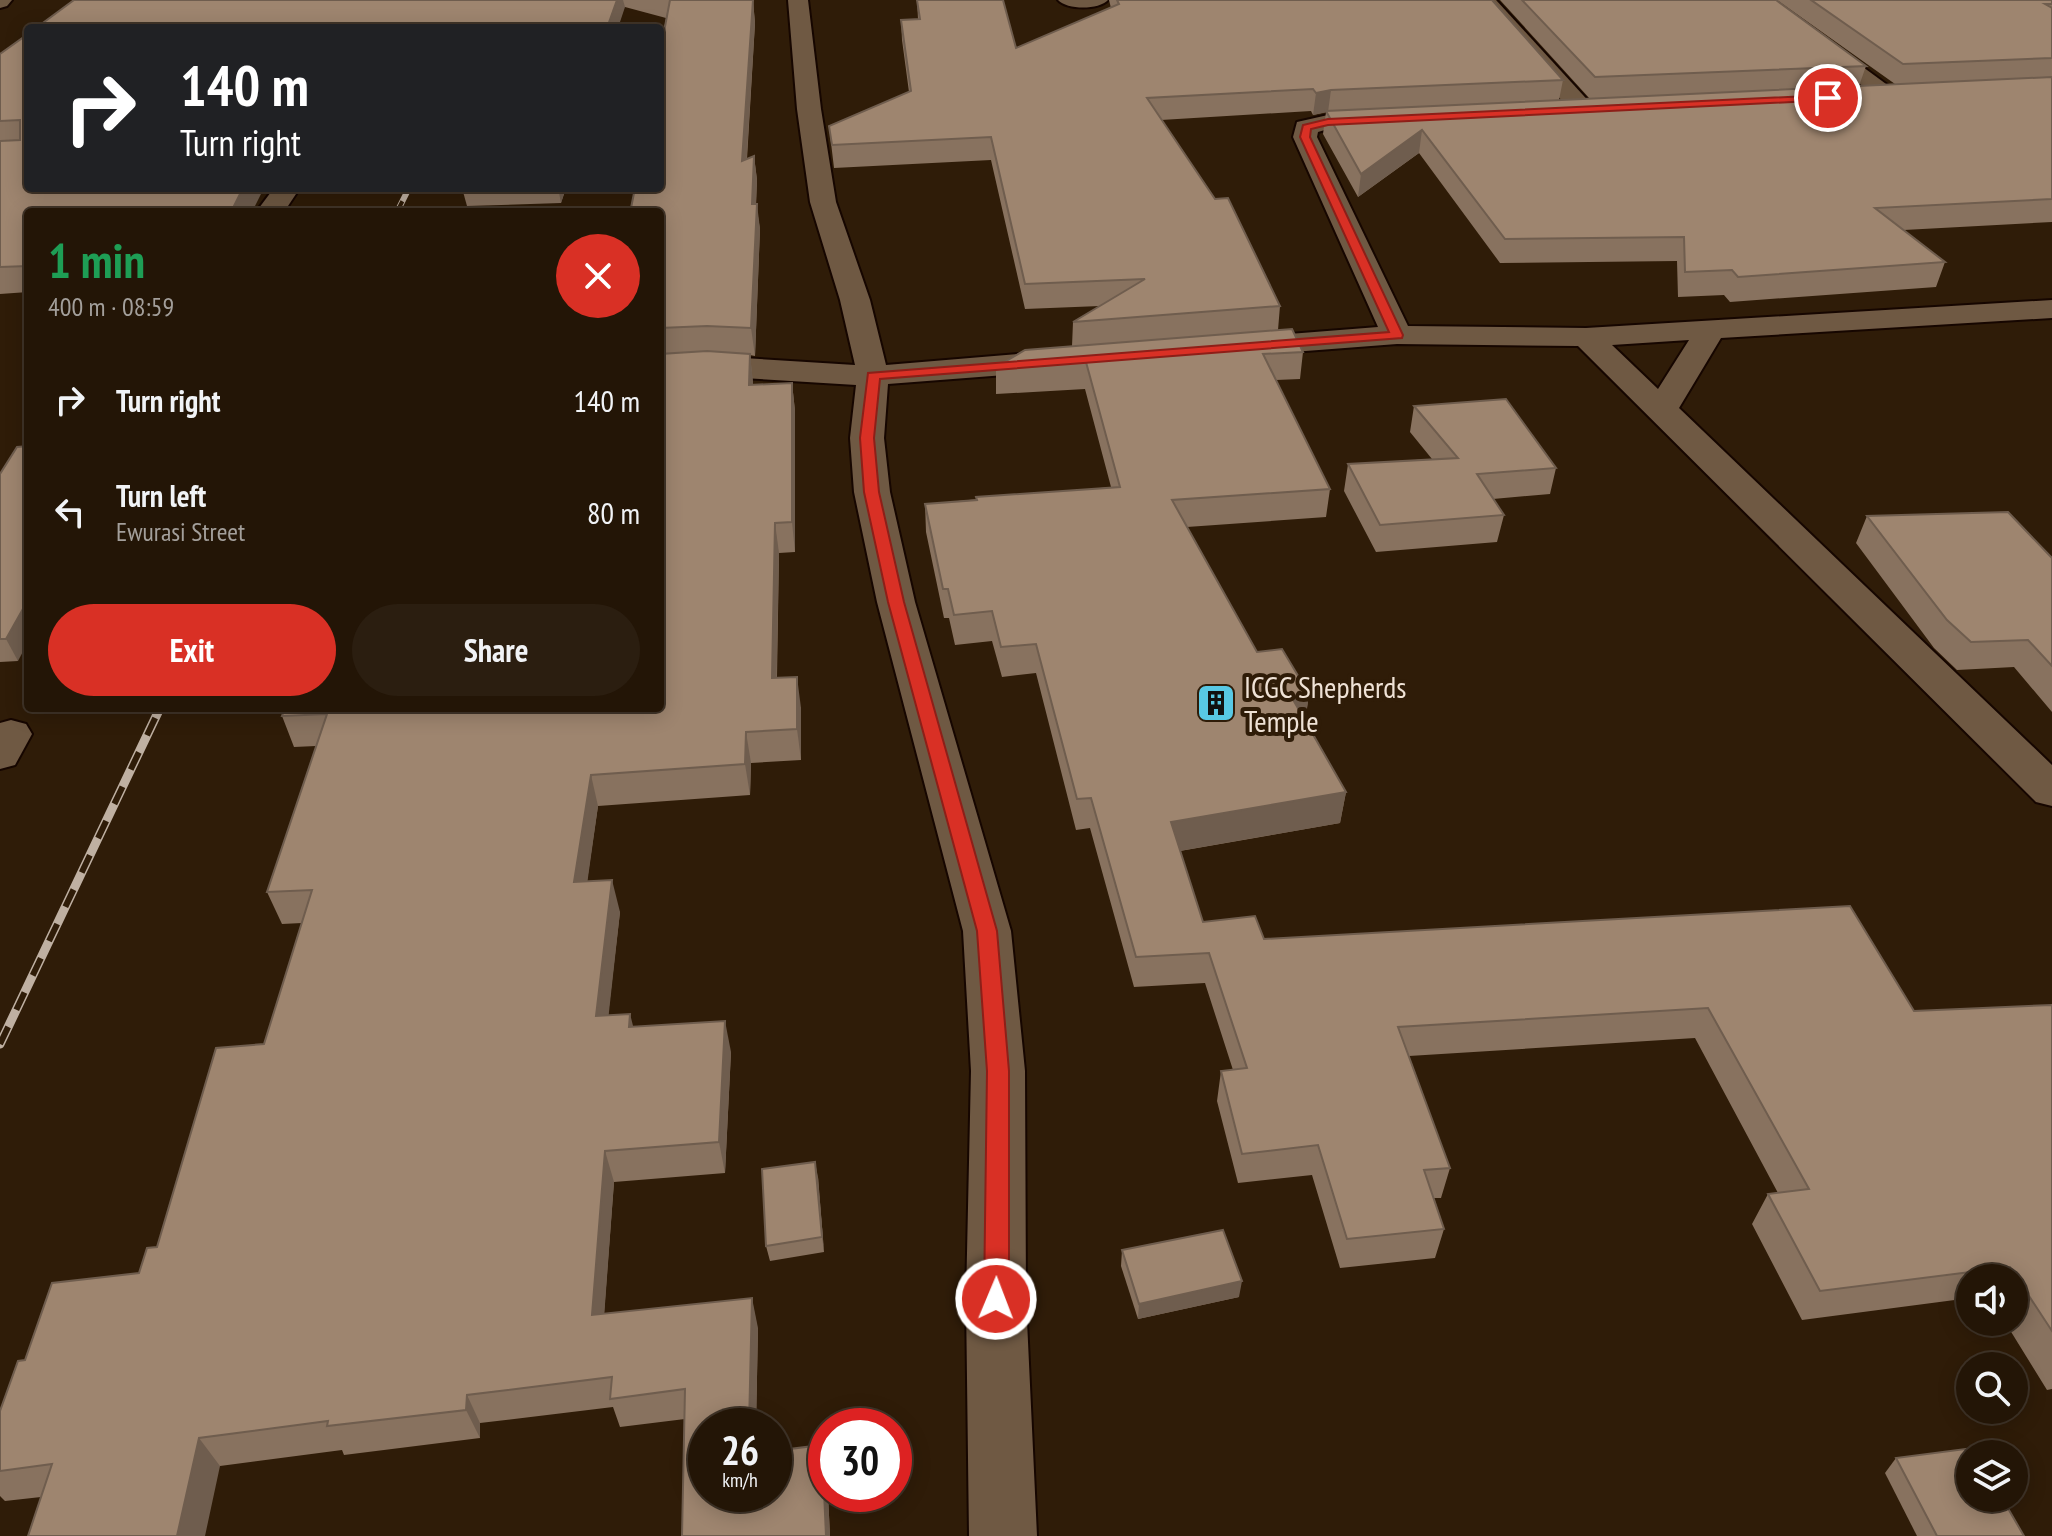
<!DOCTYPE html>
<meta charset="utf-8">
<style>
body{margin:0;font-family:"PT Sans Narrow",sans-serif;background:#2b1e10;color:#f1f3f6;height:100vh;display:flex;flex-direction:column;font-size:30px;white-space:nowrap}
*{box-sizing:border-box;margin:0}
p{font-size:26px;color:#a39f9b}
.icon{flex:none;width:44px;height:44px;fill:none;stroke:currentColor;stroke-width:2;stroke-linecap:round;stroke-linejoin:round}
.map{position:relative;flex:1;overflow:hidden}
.sheet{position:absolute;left:24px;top:208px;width:640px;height:504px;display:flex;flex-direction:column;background:#231506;border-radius:8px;box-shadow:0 4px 20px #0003,0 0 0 2px #403428}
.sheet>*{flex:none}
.banner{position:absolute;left:24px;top:24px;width:640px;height:168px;border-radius:8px;box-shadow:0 4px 20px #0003,0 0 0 2px #403428;background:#202124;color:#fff;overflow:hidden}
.fabs{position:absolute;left:1956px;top:1264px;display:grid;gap:16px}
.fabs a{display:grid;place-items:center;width:72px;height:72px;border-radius:50%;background:#231506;box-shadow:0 4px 20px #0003,0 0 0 2px #403428;font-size:40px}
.speed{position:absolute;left:688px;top:1408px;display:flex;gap:16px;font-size:40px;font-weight:700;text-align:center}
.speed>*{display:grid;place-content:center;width:104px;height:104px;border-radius:50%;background:#231506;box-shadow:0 4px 20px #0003,0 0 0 2px #403428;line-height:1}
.speed small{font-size:20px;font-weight:400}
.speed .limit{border:12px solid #d22;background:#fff;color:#111}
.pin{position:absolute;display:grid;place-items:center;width:68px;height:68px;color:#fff;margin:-34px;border:4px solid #fff;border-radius:50%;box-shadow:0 2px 8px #0007}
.me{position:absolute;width:88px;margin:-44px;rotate:1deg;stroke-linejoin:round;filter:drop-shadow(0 0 6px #0008)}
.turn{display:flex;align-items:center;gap:28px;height:168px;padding:0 24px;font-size:36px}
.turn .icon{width:104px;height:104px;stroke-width:2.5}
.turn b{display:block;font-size:56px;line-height:68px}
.round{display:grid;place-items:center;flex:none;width:84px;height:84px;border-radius:42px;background:#2b1e10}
.overview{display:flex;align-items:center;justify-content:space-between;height:136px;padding:0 24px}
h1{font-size:48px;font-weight:700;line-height:60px;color:#1e9e55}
.action{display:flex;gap:16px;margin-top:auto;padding:16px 24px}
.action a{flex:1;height:92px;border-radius:48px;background:#d93025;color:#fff;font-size:32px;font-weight:700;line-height:92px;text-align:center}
.action a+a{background:#2b1e10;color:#f1f3f6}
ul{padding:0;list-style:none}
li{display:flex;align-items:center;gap:24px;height:112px;padding:0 24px}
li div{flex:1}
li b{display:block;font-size:30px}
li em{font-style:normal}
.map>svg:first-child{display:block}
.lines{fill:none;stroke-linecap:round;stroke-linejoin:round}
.minor-casing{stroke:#160600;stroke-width:4}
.minor{fill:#6f5943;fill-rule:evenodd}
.rail-far1-casing{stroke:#bfb0a2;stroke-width:6}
.rail-casing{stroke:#bfb0a2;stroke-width:9}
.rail-far1{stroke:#2f1c08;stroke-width:4;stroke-dasharray:12;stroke-linecap:butt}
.rail{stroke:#2f1c08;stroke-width:6;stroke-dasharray:19;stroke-linecap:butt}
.wall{fill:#88725f}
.shaded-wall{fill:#6f5d4e}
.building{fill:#9e856f;stroke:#6f5d4e;stroke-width:2}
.route{fill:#d93025;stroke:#8d1f18;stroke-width:2}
.labels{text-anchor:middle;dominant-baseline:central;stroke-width:8;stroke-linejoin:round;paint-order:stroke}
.poi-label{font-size:30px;fill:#efe2d6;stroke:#2f1c08;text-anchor:start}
</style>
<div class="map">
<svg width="2052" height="1536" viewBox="0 0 2052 1536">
<rect width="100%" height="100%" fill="#2f1c08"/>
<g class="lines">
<defs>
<g id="minor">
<polygon points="0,0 12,0 7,6 0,8"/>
<polygon points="788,0 808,0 821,109 836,202 870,300 886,365 1055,351 1066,354 1071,361 1066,368 1055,371 888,384 884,438 890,492 915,602 1011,931 1025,1071 1026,1299 1037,1536 969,1536 966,1299 971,1071 963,931 877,602 854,492 850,438 856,385 711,376 660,379 660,359 711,356 855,365 840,300 810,202 797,109"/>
<path d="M1058,0H1108C1099,10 1067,10 1058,0Z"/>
<polygon points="1475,0 1496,0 1593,106 1596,111 1593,116 1575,116"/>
<polygon points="1749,0 1772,0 1901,95 1897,100 1881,100"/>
<path d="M1382,113L1391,115L1394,120L1391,125L1328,129L1318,132L1317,137L1408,326L1586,328L2052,300V318L1721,338L1679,408L2052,765V806L2036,802L1578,346L1397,344L1240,356L1229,354L1224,347L1229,340L1240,338L1378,327L1293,137L1297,122L1328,115ZM1689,340L1658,389L1612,345Z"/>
<polygon points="274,188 300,188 284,212 256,212"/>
<polygon points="11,720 26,724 32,734 15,765 0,769 0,723"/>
</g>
</defs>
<use href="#minor" class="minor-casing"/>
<use href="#minor" class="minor"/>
<defs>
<polyline id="rail-far1" points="397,212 409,188"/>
<polyline id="rail" points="0,1044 160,708"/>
</defs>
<use href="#rail-far1" class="rail-far1-casing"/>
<use href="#rail" class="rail-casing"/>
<use href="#rail-far1" class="rail-far1"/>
<use href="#rail" class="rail"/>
</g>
<g class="wall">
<polygon points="74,0 753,0 755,23 747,159 754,156 757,180 756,204 760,229 755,356 750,355 753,385 792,383 795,411 795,552 779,553 777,677 801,708 801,760 751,763 750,795 598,806 587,881 620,912 608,1015 633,1027 731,1052 725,1173 614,1182 604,1314 758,1328 756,1426 706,1426 706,1494 822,1445 826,1467 826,1494 828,1494 830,1536 682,1536 685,1419 620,1427 613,1407 480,1423 480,1438 344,1455 342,1450 220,1466 41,1497 5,1501 0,1496 0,1411 25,1360 139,1273 157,1247 264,1044 302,923 282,924 267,892 316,746 294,747 282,716 285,708 660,708 660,212 632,212 631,208 666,18 625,7"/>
<polygon points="917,0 1003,0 1016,48 1111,8 1109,0 1492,0 1563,80 1559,100 1590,99 1500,0 1776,0 1866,66 1859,86 1895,84 1777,0 2052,0 2052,222 1904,230 1945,262 1936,287 1730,302 1724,295 1678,297 1677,261 1500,263 1419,153 1358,197 1323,134 1326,112 1313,115 1311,111 1161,120 1280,306 1278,330 1303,352 1300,379 1276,380 1330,489 1326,517 1187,527 1257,652 1309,694 1305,721 1346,792 1340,823 1180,851 1203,922 1264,939 1914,1011 2052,1005 2052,1389 2047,1390 2005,1322 2014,1322 2014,1278 1970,1278 1970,1298 1802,1320 1752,1224 1768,1194 1778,1193 1695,1038 1409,1056 1450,1168 1441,1198 1434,1198 1444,1229 1435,1258 1340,1268 1312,1175 1238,1183 1217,1101 1221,1071 1233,1070 1205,983 1134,987 1090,828 1076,830 1036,673 1002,677 992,641 955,645 949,618 944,618 926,532 925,504 1111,487 1085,389 996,394 996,367 1072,346 1073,322 1100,306 1025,309 991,160 834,168 829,126 909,92 902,40 901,20 918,19"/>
<polygon points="28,34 28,292 0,294 0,54"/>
<polygon points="462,188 566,188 561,203 467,206"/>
<polygon points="1414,406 1556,468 1550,494 1493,499 1504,515 1497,542 1376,552 1344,491 1348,464 1432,459 1410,432"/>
<polygon points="0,474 18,661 0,662"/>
<polygon points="1867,516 2052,558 2052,712 2014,667 1957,670 1934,648 1856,543"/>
<polygon points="818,1177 824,1252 770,1261 766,1246"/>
<polygon points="1122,1250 1239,1297 1138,1319 1121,1266"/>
<polygon points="1896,1458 2024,1536 1917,1536 1885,1473"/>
</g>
<g class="shaded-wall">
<polygon points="617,0 623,0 625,7 618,28 607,28"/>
<polygon points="753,2 755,23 745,186 742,161"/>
<polygon points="1331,90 1328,112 1313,115 1316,93"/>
<polygon points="1422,130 1419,153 1358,197 1361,174"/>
<polygon points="754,156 757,180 755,229 752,204"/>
<polygon points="243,188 264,188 252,212 231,212"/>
<polygon points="558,188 566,188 561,203"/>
<polygon points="757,204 760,229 755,356 751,328"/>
<polygon points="750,354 753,382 752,413 749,385"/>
<polygon points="792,383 795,411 795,552 792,522"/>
<polygon points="775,523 779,553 776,708 772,678"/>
<polygon points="28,600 28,642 18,661 6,639"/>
<polygon points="797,677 801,708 801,760 797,729"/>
<polygon points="1309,694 1305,724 1291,696"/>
<polygon points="746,732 751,763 750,795 745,764"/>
<polygon points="591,775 598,806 583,913 574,882"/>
<polygon points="1346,792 1340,823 1168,853 1171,822"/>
<polygon points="612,880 620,912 605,1048 596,1016"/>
<polygon points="630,1014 638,1045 629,1027"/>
<polygon points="725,1021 731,1052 725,1173 719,1142"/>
<polygon points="605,1151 614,1182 602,1345 592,1315"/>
<polygon points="815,1162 818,1177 824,1252 822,1237"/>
<polygon points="1242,1281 1239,1297 1138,1319 1139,1304"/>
<polygon points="752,1298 758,1328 756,1426 749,1426"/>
<polygon points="467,1395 480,1423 480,1438 466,1410"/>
<polygon points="199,1438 220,1466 205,1536 177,1536"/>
<polygon points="822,1445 826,1467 826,1494 828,1494 830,1536 826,1536"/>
</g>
<g class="building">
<polygon points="74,0 617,0 607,28 36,28"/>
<polygon points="670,0 753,0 742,161 754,156 752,204 757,204 751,328 707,326 660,328 660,212 650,212 651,207 631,208 635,188 660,188 660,53"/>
<polygon points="917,0 1003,0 1016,48 1119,4 1117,0 1492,0 1563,80 1331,90 1316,93 1313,89 1147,98 1215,199 1228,198 1280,306 1073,322 1145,279 1025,284 991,137 832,145 829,126 911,91 901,20 920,19"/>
<polygon points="1522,0 1776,0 1866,66 1595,77"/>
<polygon points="1811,0 2052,0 2052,4 2045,4 2052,8 2052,58 1903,64"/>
<polygon points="28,34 28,188 243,188 231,212 28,212 28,266 0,267 0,141 20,140 20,120 0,121 0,54"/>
<polygon points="2052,77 2052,199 1875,208 1945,262 1738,277 1732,270 1685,272 1684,237 1505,239 1422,130 1361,174 1326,111"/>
<polygon points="1292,329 1303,352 1263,354 1330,489 1172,500 1257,652 1282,649 1309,694 1291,696 1346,792 1171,822 1203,922 1255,916 1264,939 1850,906 1914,1011 2052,1005 2052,1331 2010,1267 1820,1291 1768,1194 1809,1189 1708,1008 1398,1027 1450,1168 1424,1170 1444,1229 1347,1239 1318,1145 1242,1154 1221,1071 1247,1068 1209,953 1136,957 1091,798 1077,799 1036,644 1001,647 992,611 954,615 948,589 943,589 925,504 977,500 976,497 1120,487 1086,362 996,367 1025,350"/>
<polygon points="707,351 750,354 749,385 792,383 792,522 775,523 772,678 797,677 797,729 746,732 745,764 591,775 574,882 612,880 596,1016 630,1014 629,1027 725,1021 719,1142 605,1151 592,1315 752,1298 749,1426 706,1426 706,1494 774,1494 774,1451 822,1445 826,1536 682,1536 685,1389 610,1399 612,1377 467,1395 466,1410 327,1426 328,1421 199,1438 177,1536 28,1536 52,1464 0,1471 0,1411 18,1361 25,1360 52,1283 139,1273 147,1248 157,1247 216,1048 264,1044 312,890 267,892 327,714 282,716 285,708 660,708 660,354"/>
<polygon points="1506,399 1556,468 1477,474 1504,515 1380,525 1348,464 1458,458 1414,406"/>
<polygon points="28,446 28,600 6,639 0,639 0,474 17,447"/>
<polygon points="2008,512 2052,558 2052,666 2028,640 1971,642 1947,620 1867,516"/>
<polygon points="815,1162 822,1237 766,1246 762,1169"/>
<polygon points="1223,1230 1242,1281 1139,1304 1122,1250"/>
<polygon points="1973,1448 1976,1454 1970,1454 1970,1498 2002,1498 2024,1536 1937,1536 1896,1458"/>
</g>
<polygon class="route" points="1828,95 1831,100 1328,125 1311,129 1310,137 1403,335 1402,338 880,379 874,438 879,492 904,602 997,931 1009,1071 1009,1299 1005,1307 996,1310 987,1307 984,1299 987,1071 977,931 888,602 864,492 860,438 868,373 1389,332 1300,137 1303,125 1328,119"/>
<defs>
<symbol id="building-square" viewBox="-11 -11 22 22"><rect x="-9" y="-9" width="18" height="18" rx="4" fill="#58c8e4" stroke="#2f1c08"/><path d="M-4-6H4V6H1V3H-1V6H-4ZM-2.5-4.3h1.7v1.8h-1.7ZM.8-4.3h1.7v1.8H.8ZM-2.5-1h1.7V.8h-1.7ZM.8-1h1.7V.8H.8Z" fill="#111"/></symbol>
</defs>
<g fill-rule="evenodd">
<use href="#building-square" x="1194" y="681" width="44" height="44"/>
</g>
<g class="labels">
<g class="poi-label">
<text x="1244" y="686">ICGC Shepherds<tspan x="1244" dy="34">Temple</tspan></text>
</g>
</g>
</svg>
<div class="fabs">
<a><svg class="icon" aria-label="sound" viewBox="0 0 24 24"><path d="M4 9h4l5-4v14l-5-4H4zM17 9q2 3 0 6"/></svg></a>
<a><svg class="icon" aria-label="search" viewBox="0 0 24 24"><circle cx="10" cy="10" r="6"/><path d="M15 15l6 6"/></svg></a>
<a><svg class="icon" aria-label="layers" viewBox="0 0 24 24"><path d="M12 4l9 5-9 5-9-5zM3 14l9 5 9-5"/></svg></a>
</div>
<div class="speed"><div>26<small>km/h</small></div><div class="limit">30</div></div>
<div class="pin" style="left:1828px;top:98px;background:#d93025"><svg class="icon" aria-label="arrive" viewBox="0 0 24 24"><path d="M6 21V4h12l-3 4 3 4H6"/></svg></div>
<svg class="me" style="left:996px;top:1299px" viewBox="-20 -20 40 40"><circle r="17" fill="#d93025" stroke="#fff" stroke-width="3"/><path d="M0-11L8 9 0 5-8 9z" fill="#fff"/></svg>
<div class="banner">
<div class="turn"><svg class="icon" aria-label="right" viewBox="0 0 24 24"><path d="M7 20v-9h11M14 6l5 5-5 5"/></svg><div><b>140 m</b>Turn right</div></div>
</div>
<section class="sheet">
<div class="overview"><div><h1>1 min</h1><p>400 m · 08:59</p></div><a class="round" style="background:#d93025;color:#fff"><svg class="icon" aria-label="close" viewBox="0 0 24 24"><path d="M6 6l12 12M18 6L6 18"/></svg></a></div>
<ul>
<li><svg class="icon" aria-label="right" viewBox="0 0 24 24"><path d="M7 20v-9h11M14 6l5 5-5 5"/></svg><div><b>Turn right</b></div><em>140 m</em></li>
<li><svg class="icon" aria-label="left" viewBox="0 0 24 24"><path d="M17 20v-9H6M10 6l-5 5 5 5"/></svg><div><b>Turn left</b><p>Ewurasi Street</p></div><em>80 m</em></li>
</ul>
<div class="action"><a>Exit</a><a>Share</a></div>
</section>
</div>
